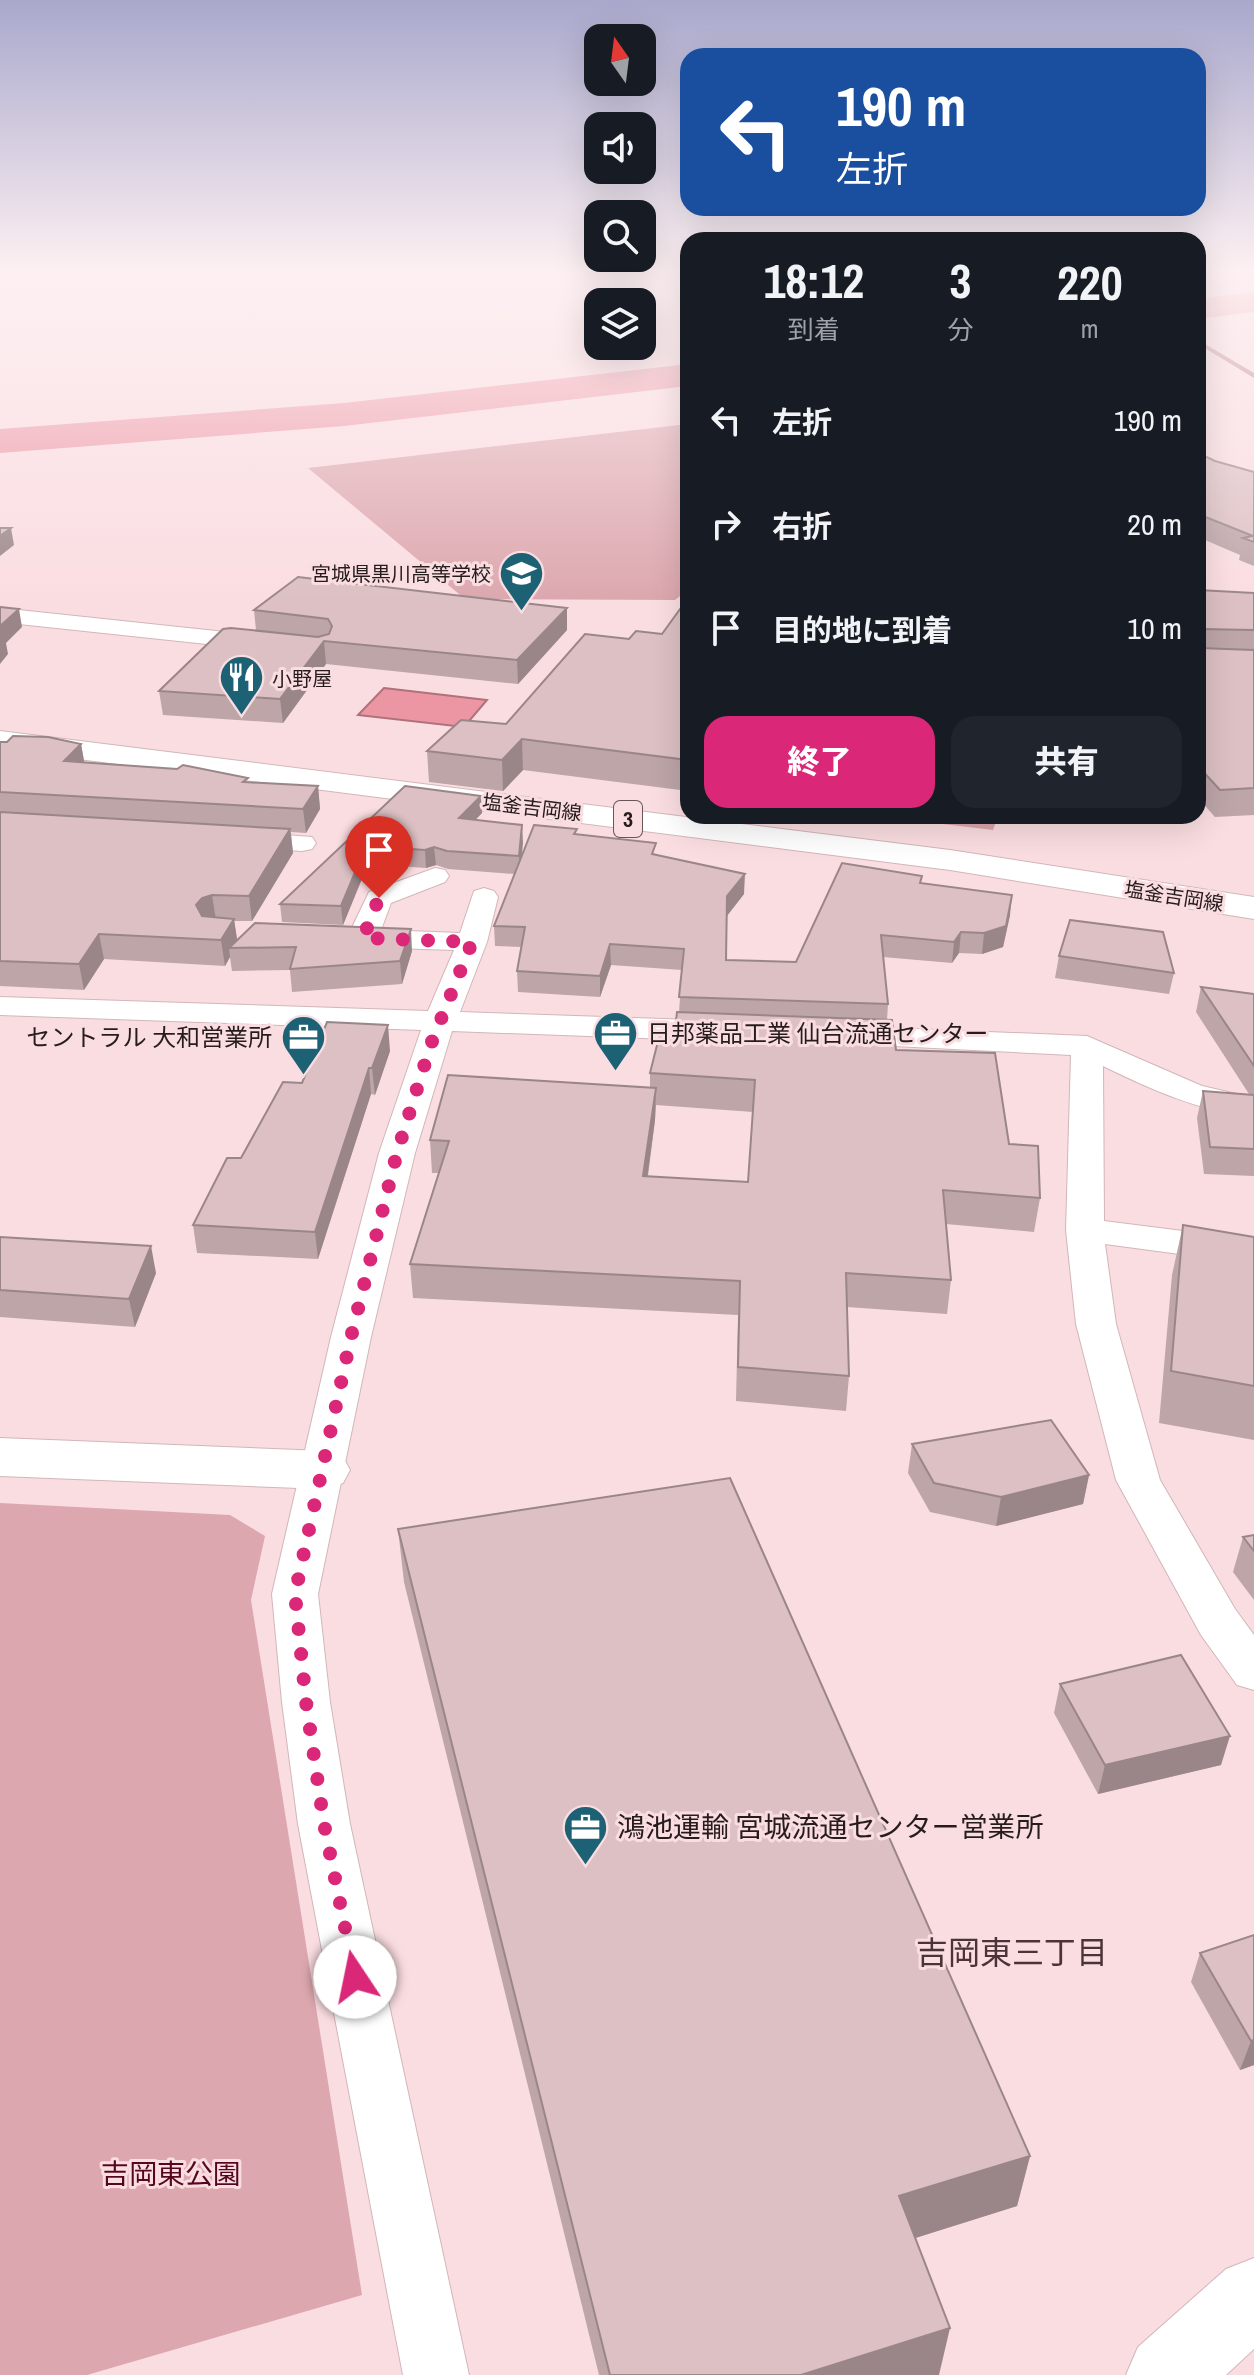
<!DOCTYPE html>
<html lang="ja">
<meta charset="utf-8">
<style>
body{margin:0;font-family:"Archivo Narrow","Noto Sans JP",sans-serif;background:#20242c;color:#f1f3f6;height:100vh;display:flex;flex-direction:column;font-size:30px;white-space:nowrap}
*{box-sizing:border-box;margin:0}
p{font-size:26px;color:#9ea1a6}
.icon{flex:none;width:44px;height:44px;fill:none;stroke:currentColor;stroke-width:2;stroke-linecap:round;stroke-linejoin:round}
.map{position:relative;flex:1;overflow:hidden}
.panel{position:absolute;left:680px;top:232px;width:526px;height:592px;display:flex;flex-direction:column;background:#171b24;border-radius:24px;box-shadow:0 8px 32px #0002}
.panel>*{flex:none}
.top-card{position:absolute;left:680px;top:48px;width:526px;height:168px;border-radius:24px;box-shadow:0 8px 32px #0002;background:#1a4fa0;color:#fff;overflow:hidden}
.needle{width:52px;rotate:346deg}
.buttons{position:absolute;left:584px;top:24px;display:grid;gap:16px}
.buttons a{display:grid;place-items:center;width:72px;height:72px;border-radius:16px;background:#171b24;box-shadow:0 8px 32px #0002;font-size:40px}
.pin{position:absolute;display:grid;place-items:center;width:68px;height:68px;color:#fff;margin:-82px -34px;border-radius:50% 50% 50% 0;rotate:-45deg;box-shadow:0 0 8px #0007}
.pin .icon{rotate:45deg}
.me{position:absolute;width:88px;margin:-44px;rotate:349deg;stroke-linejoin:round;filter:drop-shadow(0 0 6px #0008)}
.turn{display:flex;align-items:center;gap:28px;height:168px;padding:0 24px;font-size:36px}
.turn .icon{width:104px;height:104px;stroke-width:2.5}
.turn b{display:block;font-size:56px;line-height:68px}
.eta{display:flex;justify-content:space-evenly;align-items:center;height:136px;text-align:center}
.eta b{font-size:48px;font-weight:800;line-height:56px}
.cta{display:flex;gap:16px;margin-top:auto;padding:16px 24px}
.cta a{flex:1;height:92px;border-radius:24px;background:#db2777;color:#fff;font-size:32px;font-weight:800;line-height:92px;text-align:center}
.cta a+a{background:#20242c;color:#f1f3f6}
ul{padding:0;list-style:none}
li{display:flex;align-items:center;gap:24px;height:104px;padding:0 24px}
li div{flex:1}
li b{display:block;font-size:30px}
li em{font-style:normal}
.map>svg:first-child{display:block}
.green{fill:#dca7ae}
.water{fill:#ec95a3;stroke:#b1717b;stroke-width:2}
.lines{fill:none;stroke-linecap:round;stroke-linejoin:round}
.stream{fill:#b1717b;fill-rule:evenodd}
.river{fill:#ec95a3;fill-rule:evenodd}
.minor-casing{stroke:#d2b6b9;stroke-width:2}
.tertiary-casing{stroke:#d2b6b9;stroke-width:2}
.primary-casing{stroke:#d2b6b9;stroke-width:2}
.minor{fill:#fff;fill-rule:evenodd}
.tertiary{fill:#fff;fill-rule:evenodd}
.primary{fill:#fff;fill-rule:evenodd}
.wall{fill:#bda5a8;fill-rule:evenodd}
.shaded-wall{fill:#9a8688}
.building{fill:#dcc0c3;stroke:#9a8688;stroke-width:2}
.route{stroke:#db2777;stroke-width:14;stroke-dasharray:0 25.2}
.labels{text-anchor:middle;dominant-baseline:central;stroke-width:6;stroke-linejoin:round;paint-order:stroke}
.far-poi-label{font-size:20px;fill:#261c1d;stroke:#fadde1;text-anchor:end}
.far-street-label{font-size:20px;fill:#261c1d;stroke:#fadde1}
.shield{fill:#fadde1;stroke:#665658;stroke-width:2}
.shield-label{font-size:22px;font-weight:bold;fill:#261c1d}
.poi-label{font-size:24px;fill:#261c1d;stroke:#fadde1;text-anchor:start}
.near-poi-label{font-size:28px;fill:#261c1d;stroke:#fadde1;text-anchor:start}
.near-park-label{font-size:28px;fill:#550720;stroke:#fadde1}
.near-neighbourhood-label{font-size:32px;fill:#4b3438;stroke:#fadde1}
</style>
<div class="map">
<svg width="1254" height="2375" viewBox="0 0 1254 2375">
<rect width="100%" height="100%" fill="#fadde1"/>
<g class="green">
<polygon points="688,424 688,590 675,600 465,599 308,468"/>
<polygon points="946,816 998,816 993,830 943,824"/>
<polygon points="0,1503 230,1515 265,1536 251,1600 362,2295 87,2375 0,2375"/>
</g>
<polygon class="water" points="384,688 487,700 464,727 358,715"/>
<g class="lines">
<polygon class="stream" points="1198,340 1254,373 1254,378 1198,344"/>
<g class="river">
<polygon points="1254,292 1254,312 1198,319 1198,299"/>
<polygon points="688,364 688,386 344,426 0,453 0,429 344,403"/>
</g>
<defs>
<g id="minor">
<polygon points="0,608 264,636 275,643 264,650 0,622"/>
<polygon points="245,832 312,837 316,843 312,849 302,851 235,846 231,840 235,834"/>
<polygon points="435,868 445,870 449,876 445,882 391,903 381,930 460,933 474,891 484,888 494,891 498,897 487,942 460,1012 722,1021 733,1024 738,1031 733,1038 722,1041 452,1031 415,1153 371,1337 318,1594 330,1702 350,1824 469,2375 403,2375 298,1824 282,1702 272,1594 331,1337 379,1153 421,1030 0,1015 0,997 428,1011 454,950 362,947 351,944 347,938 369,892"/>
<path d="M845,1026L1087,1036L1202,1086L1254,1098V1118C1200,1111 1152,1090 1103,1066L1104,1221L1254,1240V1264L1105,1244L1116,1324L1160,1480L1235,1609L1254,1635V1690L1237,1685L1201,1635L1116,1480L1076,1324L1066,1230L1071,1055L834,1043L829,1036L834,1029Z"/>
</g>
<g id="tertiary">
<polygon points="0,1438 324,1451 343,1457 350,1470 343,1483 324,1489 0,1476"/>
<polygon points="1254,2258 1254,2349 1226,2375 1126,2375 1138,2347 1226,2269"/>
</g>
<polygon id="primary" points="0,731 950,850 1254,897 1254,919 950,870 0,749"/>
</defs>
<use href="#minor" class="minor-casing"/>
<use href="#tertiary" class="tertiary-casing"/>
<use href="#primary" class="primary-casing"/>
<use href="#minor" class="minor"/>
<use href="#tertiary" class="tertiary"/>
<use href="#primary" class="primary"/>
</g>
<g class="wall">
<polygon points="1198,453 1215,461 1254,472 1254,566 1239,560 1240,555 1198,537"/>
<polygon points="1198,590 1254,593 1254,815 1215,817 1198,798"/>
<polygon points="688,598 688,791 523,770 503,791 429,782 427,751 506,724 629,639 662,634"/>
<polygon points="254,610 567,630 518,684 326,664 283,723 163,715 159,691 256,630"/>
<polygon points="0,742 81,744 84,762 248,782 318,786 320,809 306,833 291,832 293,853 252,921 234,921 237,940 412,951 402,984 292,992 290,970 232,971 230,957 225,966 104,959 84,990 0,986"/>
<path d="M405,786L481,796L482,813L475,820L522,825L521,856L577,834L656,854L744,894L727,916L726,960L796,962L922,883L1010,915L1003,947L982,954L959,953L952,963L883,957L888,1004L887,1020L896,1050L1009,1144L1040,1198L1034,1232L946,1224L951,1280L947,1314L847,1307L849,1376L846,1411L736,1401L738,1315L413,1298L410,1264L439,1173H432L430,1140L650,1088V1073L674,1038L679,1012L682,970L611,965L600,997L518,992L517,971L521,947L495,946L494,926L515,874L448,869L436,865L426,868L368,864L343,925L282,922L280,904ZM656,1105L753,1112L748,1182L648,1176L655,1120Z"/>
<polygon points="1059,956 1174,973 1169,994 1055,978"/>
<polygon points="1201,987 1254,994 1254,1176 1204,1174 1197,1118 1203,1091 1252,1095 1249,1094 1196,1012"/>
<polygon points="390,1051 375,1095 371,1094 318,1259 197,1253 193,1225 241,1158 302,1083"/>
<polygon points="1183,1225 1254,1237 1254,1440 1159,1423 1172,1275"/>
<polygon points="0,1237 156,1273 135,1327 0,1317"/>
<polygon points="912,1444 1089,1475 1083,1504 996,1526 930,1512 908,1473"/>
<polygon points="398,1529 1030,2156 1017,2206 915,2238 939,2375 599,2375 404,1582"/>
<polygon points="1254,1535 1254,1600 1233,1572 1243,1537"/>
<polygon points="1060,1684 1221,1765 1098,1794 1054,1713"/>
<polygon points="1254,1935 1254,2065 1240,2070 1191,1982 1200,1953"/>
</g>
<g class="shaded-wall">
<polygon points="11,528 14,545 0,556 0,536"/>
<polygon points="567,608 567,630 518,684 517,660"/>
<polygon points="19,609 22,627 6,643 8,654 0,664 0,626"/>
<polygon points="324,641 326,664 283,723 280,699"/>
<polygon points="522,739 523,770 503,791 502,760"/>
<polygon points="81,744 85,766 64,761"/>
<polygon points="318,786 320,809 306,833 303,809"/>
<polygon points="481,796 482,813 460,836 459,818"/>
<polygon points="522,825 523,843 520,874 519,856"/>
<polygon points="290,829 293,853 252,921 249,896"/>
<polygon points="366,846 368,864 343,925 341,906"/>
<polygon points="434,847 436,865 426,868 425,850"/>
<polygon points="745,874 744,894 726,917 727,896"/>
<polygon points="212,895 216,920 206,923 196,905 202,898"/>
<polygon points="1012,895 1010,915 1003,947 982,954 984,933"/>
<polygon points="234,919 238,945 229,948 230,957 225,966 221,940"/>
<polygon points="411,929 412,951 402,984 400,961"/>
<polygon points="961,932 959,953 952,963 954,942"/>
<polygon points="99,934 104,959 84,990 79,964"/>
<polygon points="610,944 611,965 600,997 600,976"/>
<polygon points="388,1025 390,1051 375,1095 372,1068"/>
<polygon points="369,1068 371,1094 318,1259 315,1232"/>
<polygon points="656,1088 655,1120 643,1209 643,1176"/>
<polygon points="151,1246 156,1273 135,1327 129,1299"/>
<polygon points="1089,1475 1083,1504 996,1526 1001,1497"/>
<polygon points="1230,1736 1221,1765 1098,1794 1105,1765"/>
<polygon points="1254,2040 1254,2065 1240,2070 1251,2041"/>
<polygon points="1030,2156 1017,2206 890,2246 899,2196"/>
<polygon points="950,2328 939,2375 801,2375"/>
</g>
<g class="building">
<polygon points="1198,453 1215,461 1254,472 1254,542 1243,538 1253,536 1198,514"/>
<polygon points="0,528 11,528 0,536"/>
<polygon points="298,577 567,608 517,660 324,641 280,699 159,691 223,629 231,628 318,637 329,634 332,626 328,619 254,610"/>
<polygon points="1198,590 1254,593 1254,630 1202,629 1199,632 1200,648 1254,650 1254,788 1220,790 1198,766"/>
<polygon points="688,598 688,760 522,739 502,760 427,751 461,720 506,724 585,634 629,639 636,631 662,634"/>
<polygon points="0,607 19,609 0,626"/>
<polygon points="13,736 48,737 81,744 64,761 177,769 183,765 248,778 243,782 318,786 303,809 0,792 0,742 7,742"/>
<polygon points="405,786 481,796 459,818 522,825 519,856 447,851 434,847 425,850 366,846 341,906 280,904"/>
<polygon points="0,812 290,829 249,896 212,895 202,898 196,905 202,916 234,919 221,940 99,934 79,964 0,961"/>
<polygon points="534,825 577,829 574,834 656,843 652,854 745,874 727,896 726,960 796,962 842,863 922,876 920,883 1012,895 1006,926 984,933 961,932 954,942 881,935 888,1004 679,997 684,949 610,944 600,976 517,971 525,927 494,926"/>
<polygon points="1070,920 1163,932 1174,973 1059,956"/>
<polygon points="255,923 411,929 400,961 290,969 296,947 229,948"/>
<polygon points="1201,987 1254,994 1254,1066"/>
<polygon points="677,1012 892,1020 896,1050 995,1053 1009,1144 1038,1146 1040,1198 943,1190 951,1280 846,1273 849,1376 738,1367 740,1281 410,1264 449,1141 430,1140 448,1075 656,1088 643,1176 748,1182 755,1080 650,1073 659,1037 674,1038"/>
<polygon points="327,1022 388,1025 372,1068 369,1068 315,1232 193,1225 227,1158 241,1158 283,1082 302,1083"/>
<polygon points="1203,1091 1254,1095 1254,1149 1210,1147"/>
<polygon points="1183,1225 1254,1237 1254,1386 1171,1371"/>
<polygon points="0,1237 151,1246 129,1299 0,1290"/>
<polygon points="1051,1420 1089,1475 1001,1497 934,1483 912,1444"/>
<polygon points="730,1478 1030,2156 899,2196 950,2328 801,2375 610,2375 398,1529"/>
<polygon points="1254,1535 1254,1551 1243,1537"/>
<polygon points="1181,1655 1230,1736 1105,1765 1060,1684"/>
<polygon points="1254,1935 1254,2040 1251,2041 1200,1953"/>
</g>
<linearGradient id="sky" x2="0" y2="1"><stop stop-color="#a9a8cc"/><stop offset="0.45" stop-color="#fdf0f2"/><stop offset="1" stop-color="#fdf0f2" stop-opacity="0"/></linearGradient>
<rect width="1254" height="601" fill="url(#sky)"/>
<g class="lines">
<polyline class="route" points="355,1977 324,1824 306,1702 295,1594 351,1337 397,1153 431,1044 472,942 363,938 379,898"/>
</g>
<defs>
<symbol id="school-pin" viewBox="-11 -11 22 30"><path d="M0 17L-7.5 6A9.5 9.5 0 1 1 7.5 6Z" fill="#1d6174" stroke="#fadde1"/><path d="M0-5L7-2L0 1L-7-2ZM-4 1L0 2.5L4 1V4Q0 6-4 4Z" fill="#fff"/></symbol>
<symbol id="restaurant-pin" viewBox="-11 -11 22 30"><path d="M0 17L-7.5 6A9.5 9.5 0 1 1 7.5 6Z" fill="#1d6174" stroke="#fadde1"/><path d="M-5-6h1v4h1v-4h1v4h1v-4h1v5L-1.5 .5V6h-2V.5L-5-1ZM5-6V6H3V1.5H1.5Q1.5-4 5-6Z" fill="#fff"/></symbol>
<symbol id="office-pin" viewBox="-11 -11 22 30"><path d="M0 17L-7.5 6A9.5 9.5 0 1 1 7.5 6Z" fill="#1d6174" stroke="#fadde1"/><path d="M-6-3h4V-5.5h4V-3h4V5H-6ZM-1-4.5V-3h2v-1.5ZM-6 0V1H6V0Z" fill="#fff"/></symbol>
</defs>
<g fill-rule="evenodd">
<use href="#school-pin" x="496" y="548" width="51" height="69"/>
<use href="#restaurant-pin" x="216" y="652" width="51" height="69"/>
<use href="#office-pin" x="590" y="1008" width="51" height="69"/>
<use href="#office-pin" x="278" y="1012" width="51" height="69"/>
<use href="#office-pin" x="560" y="1802" width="51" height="69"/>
</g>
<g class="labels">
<g class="far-poi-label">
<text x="491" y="573">宮城県黒川高等学校</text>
<text x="272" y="678" text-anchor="start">小野屋</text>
</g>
<g class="far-street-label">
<text transform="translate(532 807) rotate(7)">塩釜吉岡線</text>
<text transform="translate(1174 896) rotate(9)">塩釜吉岡線</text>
</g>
<rect class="shield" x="614" y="801" width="28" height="36" rx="6"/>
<g class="shield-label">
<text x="628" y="819">3</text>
</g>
<g class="poi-label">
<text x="647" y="1033">日邦薬品工業 仙台流通センター</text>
<text x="272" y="1037" text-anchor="end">セントラル 大和営業所</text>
</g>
<g class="near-poi-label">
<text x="617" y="1827">鴻池運輸 宮城流通センター営業所</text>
</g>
<g class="near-park-label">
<text x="171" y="2174">吉岡東公園</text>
</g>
<g class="near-neighbourhood-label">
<text x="1012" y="1952">吉岡東三丁目</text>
</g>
</g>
</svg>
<div class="buttons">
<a><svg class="needle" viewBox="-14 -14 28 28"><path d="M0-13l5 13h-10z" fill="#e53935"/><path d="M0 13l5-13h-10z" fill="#9ea1a6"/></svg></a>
<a><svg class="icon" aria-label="sound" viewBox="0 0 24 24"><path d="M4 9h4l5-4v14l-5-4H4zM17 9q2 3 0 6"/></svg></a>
<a><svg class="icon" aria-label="search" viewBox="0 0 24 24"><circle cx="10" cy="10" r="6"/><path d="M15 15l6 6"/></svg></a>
<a><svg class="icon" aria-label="layers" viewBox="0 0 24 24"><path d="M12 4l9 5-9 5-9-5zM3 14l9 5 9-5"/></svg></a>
</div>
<div class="pin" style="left:379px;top:898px;background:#d93025"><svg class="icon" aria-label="arrive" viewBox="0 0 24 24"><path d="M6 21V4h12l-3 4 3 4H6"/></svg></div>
<svg class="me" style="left:355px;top:1977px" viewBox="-20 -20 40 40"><circle r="19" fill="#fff"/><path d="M0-13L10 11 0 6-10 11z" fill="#db2777"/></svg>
<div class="top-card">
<div class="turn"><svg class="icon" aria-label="left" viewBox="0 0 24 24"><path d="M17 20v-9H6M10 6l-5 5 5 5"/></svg><div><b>190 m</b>左折</div></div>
</div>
<section class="panel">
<div class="eta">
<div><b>18:12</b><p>到着</p></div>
<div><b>3</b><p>分</p></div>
<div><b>220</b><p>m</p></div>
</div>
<ul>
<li><svg class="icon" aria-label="left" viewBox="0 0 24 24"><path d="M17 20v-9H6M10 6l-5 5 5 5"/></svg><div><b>左折</b></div><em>190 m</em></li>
<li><svg class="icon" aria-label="right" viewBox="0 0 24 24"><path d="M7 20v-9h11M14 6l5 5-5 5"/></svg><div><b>右折</b></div><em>20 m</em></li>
<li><svg class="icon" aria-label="arrive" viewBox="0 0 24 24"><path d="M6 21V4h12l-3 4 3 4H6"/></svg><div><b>目的地に到着</b></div><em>10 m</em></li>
</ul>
<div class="cta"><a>終了</a><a>共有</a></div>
</section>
</div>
